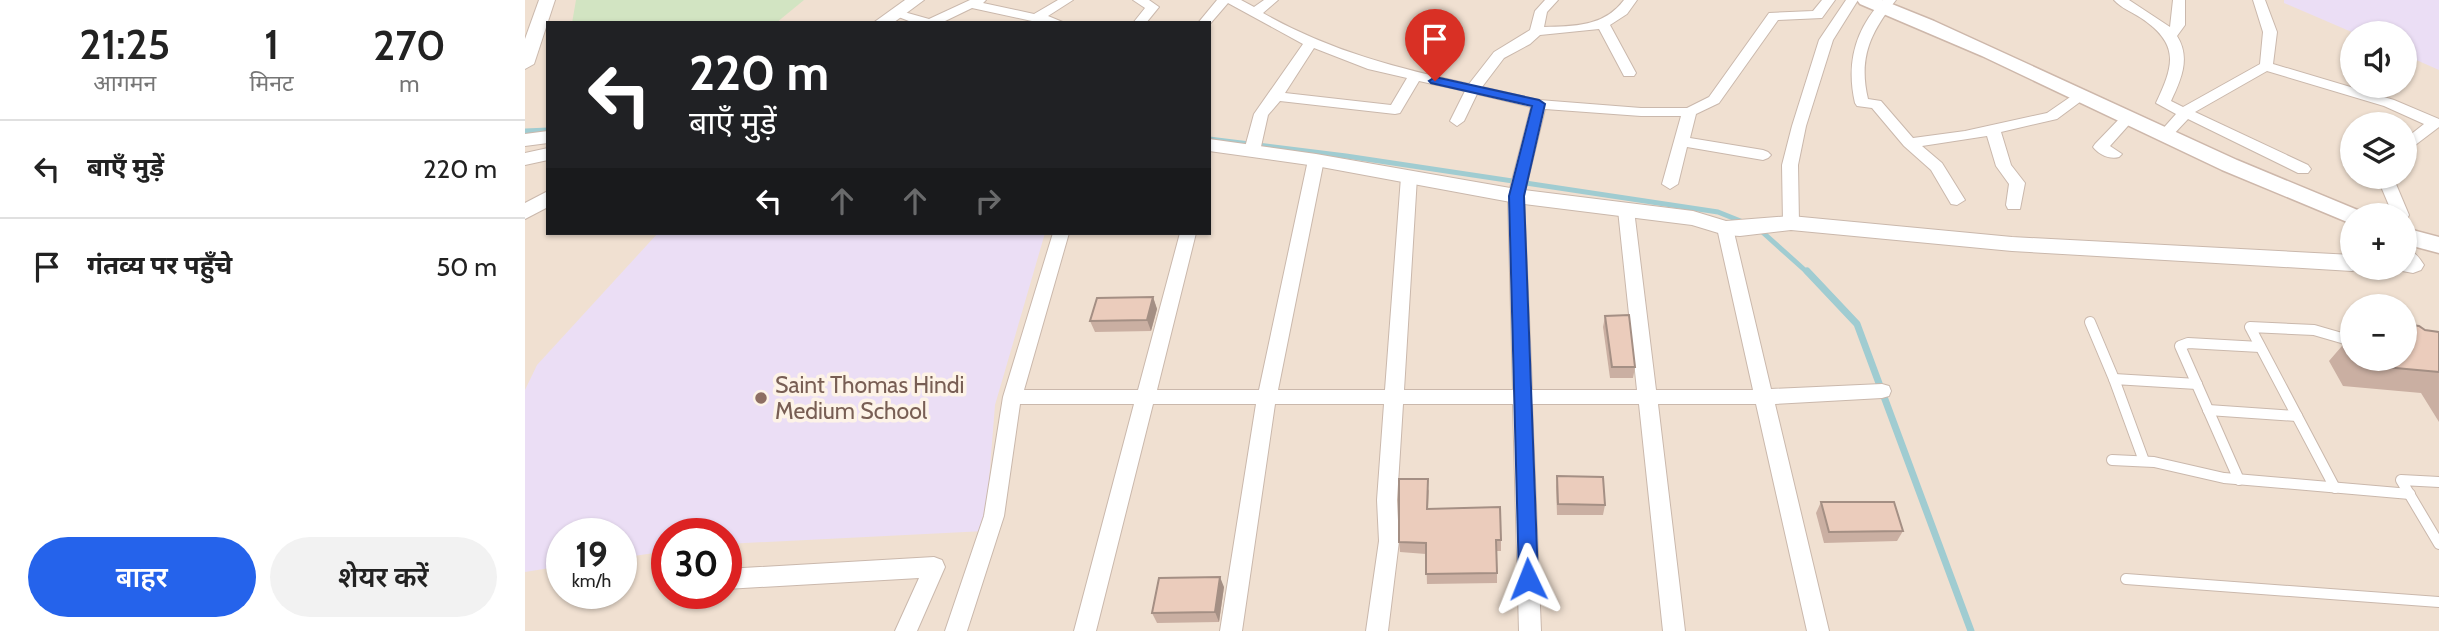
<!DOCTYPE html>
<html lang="hi">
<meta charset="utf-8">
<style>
body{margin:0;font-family:Cabin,"Noto Sans Devanagari",sans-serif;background:#f2f2f2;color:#222;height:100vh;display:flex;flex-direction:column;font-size:26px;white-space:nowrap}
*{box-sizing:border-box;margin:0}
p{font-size:23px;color:#767676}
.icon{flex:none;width:38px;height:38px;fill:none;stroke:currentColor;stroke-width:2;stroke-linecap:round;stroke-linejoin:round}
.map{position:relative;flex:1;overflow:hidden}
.drawer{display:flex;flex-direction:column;background:#fff;width:525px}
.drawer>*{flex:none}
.top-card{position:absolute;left:21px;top:21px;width:665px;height:214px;border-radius:0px;box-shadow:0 2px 5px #0004;background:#202124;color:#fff;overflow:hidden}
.buttons{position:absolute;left:1815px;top:21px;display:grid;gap:14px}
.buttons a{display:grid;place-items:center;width:77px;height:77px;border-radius:50%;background:#fff;box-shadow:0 2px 5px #0004;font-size:35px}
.speed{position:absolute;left:21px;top:518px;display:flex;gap:14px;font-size:35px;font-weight:700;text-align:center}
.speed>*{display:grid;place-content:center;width:91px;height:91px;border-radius:50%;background:#fff;box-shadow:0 2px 5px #0004;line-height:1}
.speed small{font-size:18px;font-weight:400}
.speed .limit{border:10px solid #d22;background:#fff;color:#111}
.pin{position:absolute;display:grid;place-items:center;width:60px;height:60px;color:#fff;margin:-72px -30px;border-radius:50% 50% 50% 0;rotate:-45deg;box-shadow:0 0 7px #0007}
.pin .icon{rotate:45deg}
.me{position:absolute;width:77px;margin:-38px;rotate:358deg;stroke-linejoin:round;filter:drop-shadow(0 0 5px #0008)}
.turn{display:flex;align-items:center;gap:24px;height:147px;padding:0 28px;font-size:32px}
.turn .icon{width:91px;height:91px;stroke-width:2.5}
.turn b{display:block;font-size:49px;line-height:60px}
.lanes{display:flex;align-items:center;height:66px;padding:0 28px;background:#0003;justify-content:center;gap:35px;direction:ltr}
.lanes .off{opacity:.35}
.eta{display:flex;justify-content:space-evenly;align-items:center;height:119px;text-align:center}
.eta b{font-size:42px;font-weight:600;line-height:49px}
.action{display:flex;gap:14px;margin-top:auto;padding:14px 28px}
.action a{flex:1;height:80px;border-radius:42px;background:#2563eb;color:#fff;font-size:28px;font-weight:600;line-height:80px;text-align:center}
.action a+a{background:#f2f2f2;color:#222}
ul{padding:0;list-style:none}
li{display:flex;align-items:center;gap:21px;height:98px;padding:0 28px;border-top:2px solid #e0e0e0}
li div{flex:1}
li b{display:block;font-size:26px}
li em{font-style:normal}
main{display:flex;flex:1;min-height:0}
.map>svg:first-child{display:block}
.residential{fill:#f0e0d1;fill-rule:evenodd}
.education{fill:#ebdef5}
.green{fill:#d2e4c2}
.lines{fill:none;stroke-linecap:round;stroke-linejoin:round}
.stream-far1{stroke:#a0ccd1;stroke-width:5}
.stream{stroke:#a0ccd1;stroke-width:7}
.service-casing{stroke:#cab8ac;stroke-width:12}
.minor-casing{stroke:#cab8ac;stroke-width:2}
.tertiary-casing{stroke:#cab8ac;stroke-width:2}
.secondary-casing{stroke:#cdb7aa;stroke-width:3}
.service{stroke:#fff;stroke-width:10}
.minor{fill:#fff;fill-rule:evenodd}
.tertiary{fill:#fff;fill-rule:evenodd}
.secondary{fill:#fff;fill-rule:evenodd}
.wall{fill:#caafa2}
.shaded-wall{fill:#a48f84}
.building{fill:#ebccbc;stroke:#a48f84;stroke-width:2}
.route{fill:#2563eb;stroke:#184099;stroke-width:2}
.education-dot{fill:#8d6e63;stroke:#fdf3e7;stroke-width:2.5}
.labels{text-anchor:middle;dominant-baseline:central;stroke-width:7;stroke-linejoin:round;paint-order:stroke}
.education-label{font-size:23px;fill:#785e54;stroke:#fdf3e7;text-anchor:start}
</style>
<main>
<section class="drawer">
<div class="eta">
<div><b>21:25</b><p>आगमन</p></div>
<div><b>1</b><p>मिनट</p></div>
<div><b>270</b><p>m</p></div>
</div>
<ul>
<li><svg class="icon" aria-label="left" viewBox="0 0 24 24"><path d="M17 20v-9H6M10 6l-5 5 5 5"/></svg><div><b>बाएँ मुड़ें</b></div><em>220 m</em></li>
<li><svg class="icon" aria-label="arrive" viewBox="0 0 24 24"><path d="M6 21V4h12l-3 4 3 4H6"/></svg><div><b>गंतव्य पर पहुँचे</b></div><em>50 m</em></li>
</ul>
<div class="action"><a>बाहर</a><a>शेयर करें</a></div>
</section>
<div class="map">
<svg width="1914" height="631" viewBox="0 0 1914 631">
<rect width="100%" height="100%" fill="#f9eee1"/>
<path class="residential" d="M0,0H1914V631H0ZM23,23H684V233H23ZM1827,33H1880V86H1827ZM1827,124H1880V177H1827ZM1827,215H1880V268H1827ZM1827,306H1880V359H1827ZM37,534H96V593H37ZM142,534H201V593H142Z"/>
<g class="education">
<polygon points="1759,0 1914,0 1914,70 1880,55 1880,33 1829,33 1759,3"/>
<polygon points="133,233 520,233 470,405 460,531 201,544 201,534 142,534 142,551 96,558 96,534 37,534 37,566 0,572 0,390 12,365"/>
</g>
<polygon class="green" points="51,0 279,0 251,23 47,23"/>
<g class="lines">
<g class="stream-far1">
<polyline points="0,131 23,130"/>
<polyline points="684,139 821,156 1193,212 1218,222"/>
<polyline points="1234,229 1283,273"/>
</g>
<polyline class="stream" points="1282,271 1332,324 1446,631"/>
<defs>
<g id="service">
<polyline points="1565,322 1589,379"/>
<polyline points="1683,410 1772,416"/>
<polyline points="1587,460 1629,462 1699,478 1885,494"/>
<polyline points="1619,461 1589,379 1672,384"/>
<polyline points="1714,480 1655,346 1663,343 1735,347"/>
<polyline points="1914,482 1876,480 1914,544"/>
<polyline points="1810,488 1725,327 1789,330 1827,341"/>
<polyline points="1601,579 1914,602"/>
</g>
<g id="minor">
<polygon points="445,0 461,0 458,3 509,14 533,0 548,0 523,16 540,23 516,23 447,8 416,23 389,23 366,14 372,10 404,19"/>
<polygon points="608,0 624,0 634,7 621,23 608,23 620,8"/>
<path d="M692,0H716L729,7L739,0H753L738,13C805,51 869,67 944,84L969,52L1005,30L1010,11L1020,0H1033L1022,12L1019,27C1049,26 1079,27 1099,0H1112L1102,14L1085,25L1111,73L1109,76H1099L1074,29L1015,35L1005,44L979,58L957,87L1014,100L1116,108H1162L1184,97L1244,13L1288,11L1297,0H1310L1297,18L1253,20L1194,103L1171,114L1165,138L1238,150L1243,152L1246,155L1243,158L1238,160L1162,147L1153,184L1145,189L1137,184L1156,116H1116L1020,109L999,196L1007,390H1112L1093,210L1101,205L1109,210L1131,390H1228L1192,228L1200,222L1208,228L1246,389L1357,384L1364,386L1366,391L1364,396L1357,398L1250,404L1304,631H1282L1231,404H1133L1160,631H1138L1114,404H1007L1016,631H994L988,404H878L872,500L874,541L863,631H841L854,541L852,500L859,404H750L717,631H695L731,404H628L571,631H549L609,404H495L479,516L442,631H420L459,516L478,397L528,233H544L499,390H613L655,233H671L632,390H734L783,160L786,157H796L799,160L753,390H860L876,177L879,173H889L892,177L879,390H988L983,196L1006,107L952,94L939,121L932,126L925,121L940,91L894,81L875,113L870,114L755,101L743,115L735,151L732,154H722L719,151L729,114L778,44L703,3L684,25V23H673ZM789,48L843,69L882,78L866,105L760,93Z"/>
<polygon points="1321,0 1333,0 1308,40 1281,126 1273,165 1274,223 1266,229 1258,223 1257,165 1267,126 1294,40"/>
<path d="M1358,0H1371C1346,32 1333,57 1343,99L1356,101L1388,138L1440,131L1522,113L1551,93L1556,92L1563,96L1532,119L1476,132L1486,165L1500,183L1495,209H1483L1481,205L1484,184L1471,166L1462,136L1397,146L1417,163L1440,200L1432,205L1426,204L1406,170L1379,146L1347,108L1332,106L1330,103C1321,64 1330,29 1358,0Z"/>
<path d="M1589,0H1604L1645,27L1648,0H1660V25L1652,36C1666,58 1656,80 1646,101L1658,107L1735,64L1738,32L1728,0H1740L1752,32L1748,64L1869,100L1914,119V127L1885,149L1880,151V139L1899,124L1859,106L1742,71L1670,112L1783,165L1786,169L1783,173H1773L1663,119L1645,138H1635L1633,135L1635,132L1651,114L1631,103C1649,65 1655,44 1616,18C1607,12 1596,8 1589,0Z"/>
<path d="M1603,114L1610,118L1585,146L1597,154L1594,157C1585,160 1573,154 1568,147L1570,144L1598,115Z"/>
<polygon points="1852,177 1868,177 1884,215 1882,219 1880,219 1880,215 1868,215"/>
<polygon points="409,557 417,560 420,567 392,631 370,631 394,578 201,589 201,569"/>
</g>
<g id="tertiary">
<polygon points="14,0 30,0 9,64 0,69 0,39"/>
<polygon points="380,0 399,0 368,23 348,23"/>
<polygon points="23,131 23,143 0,146 0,134"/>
<polygon points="684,139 791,154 991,189 1168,211 1201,221 1266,216 1487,237 1827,255 1827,268 1835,268 1827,271 1487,251 1266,230 1215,236 1200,235 1167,225 991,203 791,166 684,151"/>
<polygon points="23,148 23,160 0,165 0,153"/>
<polygon points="23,191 23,207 0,219 0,203"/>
<path d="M1880,248C1889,251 1894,257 1899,265L1896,270L1888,273L1872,270L1871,268H1880Z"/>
</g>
<g id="secondary">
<polygon points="1332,0 1357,0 1409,21 1712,160 1835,211 1838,215 1827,215 1827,224 1697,170 1457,56 1335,4"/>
<polygon points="1880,228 1914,237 1914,253 1880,244"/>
</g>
</defs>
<use href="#service" class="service-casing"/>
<use href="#minor" class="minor-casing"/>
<use href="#tertiary" class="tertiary-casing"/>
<use href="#secondary" class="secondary-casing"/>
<use href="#service" class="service"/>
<use href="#minor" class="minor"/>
<use href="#tertiary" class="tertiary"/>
<use href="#secondary" class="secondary"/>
</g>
<g class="wall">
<polygon points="628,297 632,309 626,331 570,332 565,321"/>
<polygon points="1080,316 1110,367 1108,378 1085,378 1078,327"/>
<polygon points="1900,330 1914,332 1914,422 1896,393 1818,386 1804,361 1823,339 1827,340 1827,359 1880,359"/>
<polygon points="1032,476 1080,505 1078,515 1032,515 1031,487"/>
<polygon points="904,489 903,509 976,540 976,551 972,551 972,583 902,584 901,554 875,552 874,542"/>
<polygon points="1296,502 1378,531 1372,541 1299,543 1291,513"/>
<polygon points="699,587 694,622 632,623 627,613"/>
</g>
<g class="shaded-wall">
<polygon points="628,297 632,309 626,331 622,320"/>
<polygon points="695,577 699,587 694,622 690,612"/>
</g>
<g class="building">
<polygon points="628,297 622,320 565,321 572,298"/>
<polygon points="1104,315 1110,367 1087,367 1080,316"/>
<polygon points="1880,324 1894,326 1900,330 1914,332 1914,372 1838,365 1834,359 1880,359"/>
<polygon points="1032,476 1078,477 1080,505 1033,504"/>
<polygon points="874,479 903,479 902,509 975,507 976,540 971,540 972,573 901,574 901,543 874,542"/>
<polygon points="1296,502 1369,502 1378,531 1304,532"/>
<polygon points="695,577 690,612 627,613 634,578"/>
</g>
<polygon class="route" points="910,77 1014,100 1020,104 999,196 1013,579 1010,585 1003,587 997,585 994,579 984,196 1007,106 906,83 904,81"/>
<circle class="education-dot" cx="236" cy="398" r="7"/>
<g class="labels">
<g class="education-label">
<text x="250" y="385">Saint Thomas Hindi<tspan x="250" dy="26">Medium School</tspan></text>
</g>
</g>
</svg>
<div class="buttons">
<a><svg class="icon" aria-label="sound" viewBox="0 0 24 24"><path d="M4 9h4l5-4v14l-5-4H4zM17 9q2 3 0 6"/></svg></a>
<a><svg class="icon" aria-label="layers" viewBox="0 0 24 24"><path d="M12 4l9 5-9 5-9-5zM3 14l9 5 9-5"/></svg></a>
<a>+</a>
<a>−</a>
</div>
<div class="speed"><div>19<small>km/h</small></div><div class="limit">30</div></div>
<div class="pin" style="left:910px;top:81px;background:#d93025"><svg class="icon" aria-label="arrive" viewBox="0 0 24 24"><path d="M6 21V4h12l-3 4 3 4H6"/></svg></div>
<svg class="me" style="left:1003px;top:579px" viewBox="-20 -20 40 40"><path d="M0-17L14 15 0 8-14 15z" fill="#2563eb" stroke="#fff" stroke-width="4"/></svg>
<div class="top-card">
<div class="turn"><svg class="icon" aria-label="left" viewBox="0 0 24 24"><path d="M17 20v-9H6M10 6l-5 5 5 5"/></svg><div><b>220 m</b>बाएँ मुड़ें</div></div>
<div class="lanes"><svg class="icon" aria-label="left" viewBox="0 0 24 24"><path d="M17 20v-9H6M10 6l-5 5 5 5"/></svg><svg class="icon off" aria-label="ahead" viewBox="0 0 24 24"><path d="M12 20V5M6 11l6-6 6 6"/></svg><svg class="icon off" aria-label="ahead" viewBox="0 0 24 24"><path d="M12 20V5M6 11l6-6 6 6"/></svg><svg class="icon off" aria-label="right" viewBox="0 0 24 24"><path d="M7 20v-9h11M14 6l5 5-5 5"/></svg></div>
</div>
</div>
</main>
